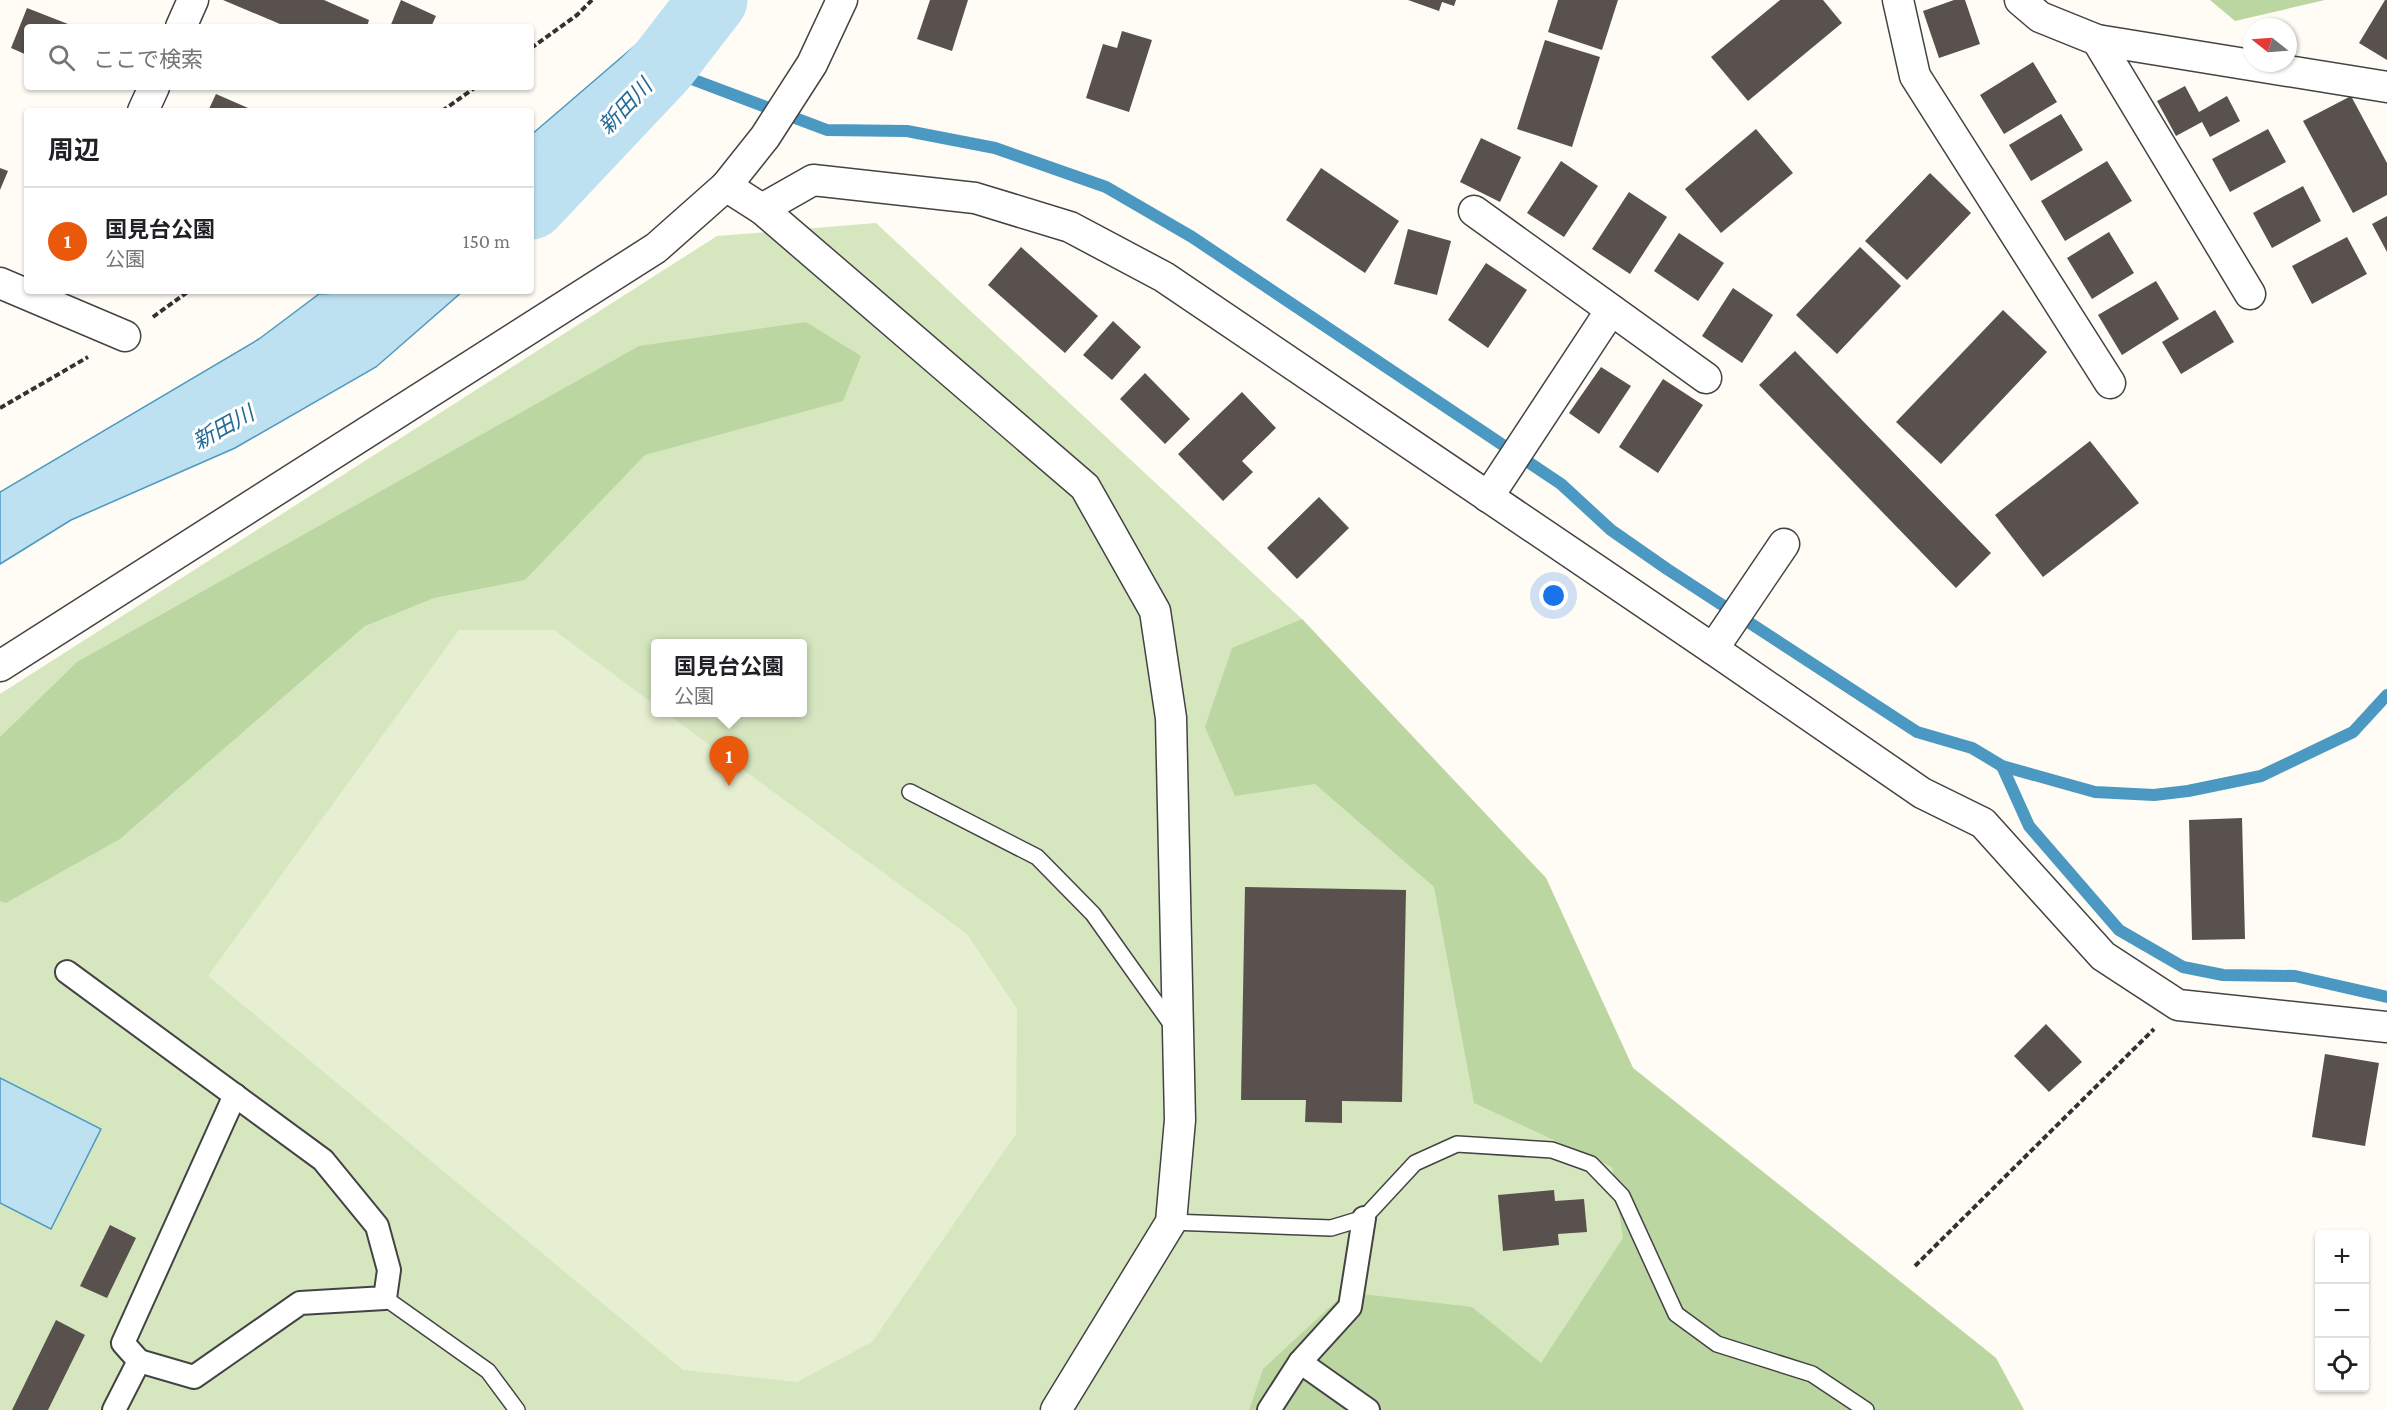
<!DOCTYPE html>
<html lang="ja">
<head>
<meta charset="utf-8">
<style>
  :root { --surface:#fff; --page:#f2f2f2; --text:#202124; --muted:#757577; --line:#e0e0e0; --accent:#ea580c }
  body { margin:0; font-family:"Crimson Pro","Noto Sans JP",serif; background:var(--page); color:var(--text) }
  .controls { position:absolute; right:18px; bottom:18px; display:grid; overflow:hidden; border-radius:6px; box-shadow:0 2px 4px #0004 }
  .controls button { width:54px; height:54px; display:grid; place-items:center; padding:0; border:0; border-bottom:2px solid var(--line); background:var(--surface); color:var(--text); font:30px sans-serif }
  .compass { position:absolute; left:2243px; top:18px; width:54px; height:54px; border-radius:50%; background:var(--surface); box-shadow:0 2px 4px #0004; rotate:287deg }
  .you { position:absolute; left:1554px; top:596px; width:21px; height:21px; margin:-15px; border:4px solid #fff; border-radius:50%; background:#1a73e8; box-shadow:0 0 0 9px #1a73e833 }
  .badge { display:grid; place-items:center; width:39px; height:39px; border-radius:50%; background:var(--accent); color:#fff; font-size:20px; font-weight:700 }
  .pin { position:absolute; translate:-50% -50px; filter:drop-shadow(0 2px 3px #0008) }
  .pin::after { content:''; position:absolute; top:32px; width:21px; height:18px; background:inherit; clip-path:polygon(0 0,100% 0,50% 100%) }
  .popup { position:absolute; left:651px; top:639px; width:156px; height:78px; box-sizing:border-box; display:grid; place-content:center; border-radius:6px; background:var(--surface); filter:drop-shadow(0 2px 4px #0005); font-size:20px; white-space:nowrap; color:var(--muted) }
  .popup b { font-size:22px; color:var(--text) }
  .popup::after { content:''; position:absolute; left:50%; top:100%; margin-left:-12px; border:12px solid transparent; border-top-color:var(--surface) }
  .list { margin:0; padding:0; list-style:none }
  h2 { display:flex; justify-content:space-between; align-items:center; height:78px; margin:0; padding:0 24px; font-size:26px }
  h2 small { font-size:20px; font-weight:400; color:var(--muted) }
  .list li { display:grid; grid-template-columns:39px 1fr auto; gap:18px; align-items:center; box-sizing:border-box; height:108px; padding:0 24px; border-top:2px solid var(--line) }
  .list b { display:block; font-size:22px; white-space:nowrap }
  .list p { margin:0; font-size:20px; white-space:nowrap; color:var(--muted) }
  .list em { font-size:20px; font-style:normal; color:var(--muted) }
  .icon { flex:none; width:33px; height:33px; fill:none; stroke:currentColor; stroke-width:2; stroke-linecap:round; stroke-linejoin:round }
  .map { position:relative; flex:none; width:2387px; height:1410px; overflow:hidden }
  .search { position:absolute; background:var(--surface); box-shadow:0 2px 4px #0004; left:24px; top:24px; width:510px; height:66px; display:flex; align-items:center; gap:15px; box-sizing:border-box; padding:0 21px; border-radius:6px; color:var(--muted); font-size:22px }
  .panel { position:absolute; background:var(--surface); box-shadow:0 2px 4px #0004; left:24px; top:108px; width:510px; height:186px; border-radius:6px }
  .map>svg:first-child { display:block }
</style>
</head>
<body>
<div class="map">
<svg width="2387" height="1410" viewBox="0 0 2387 1410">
  <rect width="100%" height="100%" fill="#fefcf5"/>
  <path fill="#d6e7c0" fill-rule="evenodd" d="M 876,223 L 1302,619 L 1546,878 L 1633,1068 L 1996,1358 L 2024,1410 L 0,1410 L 0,694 L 717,236 ZM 656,644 L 802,644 L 802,712 L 656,712 Z"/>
  <g fill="#bcd6a1">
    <path d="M 2210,0 L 2325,0 L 2235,21 Z"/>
    <path d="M 806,322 L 861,356 L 843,401 L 645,455 L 525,580 L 434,598 L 365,626 L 120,839 L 6,903 L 0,901 L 0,737 L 77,662 L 639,346 Z"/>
    <path d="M 1302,619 L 1546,878 L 1633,1068 L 1996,1358 L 2024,1410 L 1249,1410 L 1263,1369 L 1346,1292 L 1472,1307 L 1541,1363 L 1623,1238 L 1612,1167 L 1474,1103 L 1434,887 L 1315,784 L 1235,796 L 1205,727 L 1232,648 Z"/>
  </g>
  <path fill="#e6efd1" d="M 459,630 L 554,630 L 655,705 L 656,712 L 666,713 L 967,934 L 1017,1009 L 1016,1134 L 872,1342 L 797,1382 L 683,1370 L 208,976 Z"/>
  <g fill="#bde1f1" stroke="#4b99c2" stroke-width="1.5">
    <path d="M 666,19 L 693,21 L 694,47 L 668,80 L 531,227 L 531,135 Z"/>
    <path d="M 377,291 L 463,291 L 376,367 L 235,448 L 71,520 L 0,564 L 0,492 L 259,339 L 319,294 Z"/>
    <path d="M 0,1078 L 101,1129 L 51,1229 L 0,1203 Z"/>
  </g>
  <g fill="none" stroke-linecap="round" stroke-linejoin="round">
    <g stroke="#4b99c2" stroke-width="12">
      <path d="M 663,65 L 689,78 L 827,130 L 907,131 L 995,148 L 1106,187 L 1192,237 L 1561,484 L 1611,530 L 1667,569 L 1917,732 L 1972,748 L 2002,766 L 2095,792 L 2154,795 L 2188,791 L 2261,776 L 2353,732 L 2387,695"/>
      <path d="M 2002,766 L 2029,826 L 2119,930 L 2183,967 L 2223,975 L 2295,976 L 2387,997"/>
    </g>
    <path stroke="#bde1f1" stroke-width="69" d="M 531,205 L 663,65 L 713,0"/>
  </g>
  <g fill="#58514d">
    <path d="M 223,0 L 324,0 L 369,20 L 367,27 L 287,27 Z"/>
    <path d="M 401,0 L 436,16 L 431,27 L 390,27 Z"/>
    <path d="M 930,0 L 968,0 L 952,51 L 917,39 Z"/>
    <path d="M 1408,0 L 1456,0 L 1454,6 L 1442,2 L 1439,11 Z"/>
    <path d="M 1558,0 L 1618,0 L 1602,50 L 1548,32 Z"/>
    <path d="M 1780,0 L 1823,0 L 1842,23 L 1748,101 L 1711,57 Z"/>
    <path d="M 1954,0 L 1965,0 L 1980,44 L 1939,58 L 1923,11 Z"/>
    <path d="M 2385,0 L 2387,0 L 2387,60 L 2359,43 Z"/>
    <path d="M 27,8 L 68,24 L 67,27 L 27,27 L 27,55 L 11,48 Z"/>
    <path d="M 1122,31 L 1152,40 L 1129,112 L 1086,98 L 1103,44 L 1117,48 Z"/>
    <path d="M 1545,40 L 1600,57 L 1572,147 L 1517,129 Z"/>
    <path d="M 2033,62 L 2057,102 L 2004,134 L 1980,95 Z"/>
    <path d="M 2185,86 L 2199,112 L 2227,96 L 2240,121 L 2210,137 L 2202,122 L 2176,136 L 2157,101 Z"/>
    <path d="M 216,94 L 255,111 L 208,111 Z"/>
    <path d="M 2351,96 L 2387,163 L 2387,195 L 2353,213 L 2303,121 Z"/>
    <path d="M 2061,114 L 2083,150 L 2031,181 L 2009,145 Z"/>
    <path d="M 1756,129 L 1793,173 L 1721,233 L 1685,189 Z"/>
    <path d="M 2268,129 L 2286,162 L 2230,192 L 2212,159 Z"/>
    <path d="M 1481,138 L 1521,157 L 1500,202 L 1460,182 Z"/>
    <path d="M 1561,161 L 1598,186 L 1564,237 L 1527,213 Z"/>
    <path d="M 2107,161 L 2132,201 L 2065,241 L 2041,201 Z"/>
    <path d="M 0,168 L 8,171 L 0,190 Z"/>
    <path d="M 1321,168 L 1399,221 L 1365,273 L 1286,220 Z"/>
    <path d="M 1930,173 L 1971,213 L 1907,280 L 1865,241 Z"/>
    <path d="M 2303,186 L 2321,221 L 2272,248 L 2253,213 Z"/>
    <path d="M 1629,192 L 1667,217 L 1630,274 L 1592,249 Z"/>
    <path d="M 2387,216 L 2387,252 L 2372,224 Z"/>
    <path d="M 1408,229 L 1451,241 L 1437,295 L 1394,284 Z"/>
    <path d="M 2109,232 L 2134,273 L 2092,299 L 2067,258 Z"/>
    <path d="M 1679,233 L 1724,263 L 1698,301 L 1654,271 Z"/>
    <path d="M 2347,237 L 2367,274 L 2312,304 L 2292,266 Z"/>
    <path d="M 1021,247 L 1098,316 L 1065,353 L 988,285 Z"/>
    <path d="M 1860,247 L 1901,286 L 1837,354 L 1796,315 Z"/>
    <path d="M 1486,263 L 1527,290 L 1488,348 L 1448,320 Z"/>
    <path d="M 2156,281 L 2179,319 L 2122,355 L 2098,315 Z"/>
    <path d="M 1733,288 L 1773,315 L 1742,363 L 1702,336 Z"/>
    <path d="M 2003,310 L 2047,352 L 1941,464 L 1896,422 Z"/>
    <path d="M 2215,310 L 2234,342 L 2181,374 L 2162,342 Z"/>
    <path d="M 1113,321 L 1141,347 L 1112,380 L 1083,355 Z"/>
    <path d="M 1795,351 L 1991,553 L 1956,588 L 1759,385 Z"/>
    <path d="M 1601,367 L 1631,386 L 1599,434 L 1569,413 Z"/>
    <path d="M 1145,373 L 1190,419 L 1165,444 L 1120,399 Z"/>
    <path d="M 1663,379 L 1703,405 L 1658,473 L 1619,447 Z"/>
    <path d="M 1242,392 L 1276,428 L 1242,461 L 1253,472 L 1223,501 L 1178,454 Z"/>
    <path d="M 2090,441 L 2139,503 L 2043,577 L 1995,515 Z"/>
    <path d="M 1319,497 L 1349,528 L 1297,579 L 1267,548 Z"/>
    <path d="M 2242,818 L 2245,939 L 2192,940 L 2189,820 Z"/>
    <path d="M 1245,887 L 1406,890 L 1402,1102 L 1342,1101 L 1342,1123 L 1305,1122 L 1306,1100 L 1241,1100 Z"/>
    <path d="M 2046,1024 L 2082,1062 L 2049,1092 L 2014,1056 Z"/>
    <path d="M 2325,1054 L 2379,1063 L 2365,1146 L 2312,1137 Z"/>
    <path d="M 1554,1190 L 1555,1201 L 1584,1199 L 1587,1232 L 1558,1234 L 1559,1245 L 1503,1251 L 1498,1195 Z"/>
    <path d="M 110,1225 L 136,1238 L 107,1298 L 80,1286 Z"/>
    <path d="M 56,1320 L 85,1335 L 48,1410 L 12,1410 Z"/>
  </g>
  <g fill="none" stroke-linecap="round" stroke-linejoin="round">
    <defs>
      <g id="service">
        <path d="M 910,792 L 1037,857 L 1093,914 L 1174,1028"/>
        <path d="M 1171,1222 L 1331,1228 L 1364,1218 L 1415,1163 L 1457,1144 L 1552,1150 L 1591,1164 L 1622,1196 L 1676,1314 L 1717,1344 L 1812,1374 L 1866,1410"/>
        <path d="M 385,1298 L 488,1371 L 517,1410"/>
      </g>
      <g id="pedestrian">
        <path d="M 67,972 L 323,1160 L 377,1226 L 389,1270 L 385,1298 L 300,1303 L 194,1377 L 139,1361"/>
        <path d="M 1300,1362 L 1368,1410"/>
        <path d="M 114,1410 L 139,1361 L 123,1343 L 235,1095"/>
        <path d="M 1269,1410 L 1300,1362 L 1350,1307 L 1364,1218"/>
      </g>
      <g id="minor">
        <path d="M 1898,0 L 1915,76 L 2110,383"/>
        <path d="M 2020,0 L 2040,17 L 2097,40 L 2387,87"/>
        <path d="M 181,27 L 193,0"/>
        <path d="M 2097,40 L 2250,294"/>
        <path d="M 143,111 L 154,87"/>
        <path d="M 726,186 L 762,209 L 1085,487 L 1155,611 L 1171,718 L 1180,1120 L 1171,1222 L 1056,1410"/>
        <path d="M 762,209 L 813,180 L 975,198 L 1070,227 L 1164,277 L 1713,649 L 1922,793 L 1983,823 L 2103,956 L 2178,1005 L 2387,1027"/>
        <path d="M 1474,211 L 1706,378"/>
        <path d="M 0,283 L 125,336"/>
        <path d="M 1488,497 L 1611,310"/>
        <path d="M 1713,649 L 1784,544"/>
        <path d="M 0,666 L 656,248 L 726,186 L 765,137 L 812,64 L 842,0"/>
      </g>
    </defs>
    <use href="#service" stroke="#434343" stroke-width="18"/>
    <use href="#pedestrian" stroke="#434343" stroke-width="26"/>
    <use href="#minor" stroke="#434343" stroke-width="33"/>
    <g stroke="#323232" stroke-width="4" stroke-dasharray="6 3" stroke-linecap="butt">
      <path d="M 531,48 L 577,15 L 592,0"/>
      <path d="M 442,111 L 476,87"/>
      <path d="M 153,317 L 189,291"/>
      <path d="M 0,408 L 88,357"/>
      <path d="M 1915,1266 L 2154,1029"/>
    </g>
    <use href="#service" stroke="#fff" stroke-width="15"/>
    <use href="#pedestrian" stroke="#fff" stroke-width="22"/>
    <use href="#minor" stroke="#fff" stroke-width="30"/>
  </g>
  <g text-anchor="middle" stroke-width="6" stroke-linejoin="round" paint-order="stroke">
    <g font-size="22" font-style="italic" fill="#236c98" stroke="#fff">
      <text transform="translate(625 106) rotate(-47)" y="8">新田川</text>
      <text transform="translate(223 427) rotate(-29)" y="8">新田川</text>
    </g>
  </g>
</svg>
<div class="controls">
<button>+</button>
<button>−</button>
<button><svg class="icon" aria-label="locate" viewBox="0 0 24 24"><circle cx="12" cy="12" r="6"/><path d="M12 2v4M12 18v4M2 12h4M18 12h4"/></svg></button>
</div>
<svg class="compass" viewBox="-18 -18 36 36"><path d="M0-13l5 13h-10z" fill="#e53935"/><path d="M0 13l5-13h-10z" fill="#757577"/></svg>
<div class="you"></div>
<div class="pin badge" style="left:729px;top:786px">1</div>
<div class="popup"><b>国見台公園</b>公園</div>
<div class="search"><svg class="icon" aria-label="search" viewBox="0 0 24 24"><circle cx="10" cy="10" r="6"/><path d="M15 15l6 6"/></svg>ここで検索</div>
<section class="panel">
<h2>周辺<small></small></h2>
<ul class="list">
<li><span class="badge">1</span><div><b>国見台公園</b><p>公園</p></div><em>150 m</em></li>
</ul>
</section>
</div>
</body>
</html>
